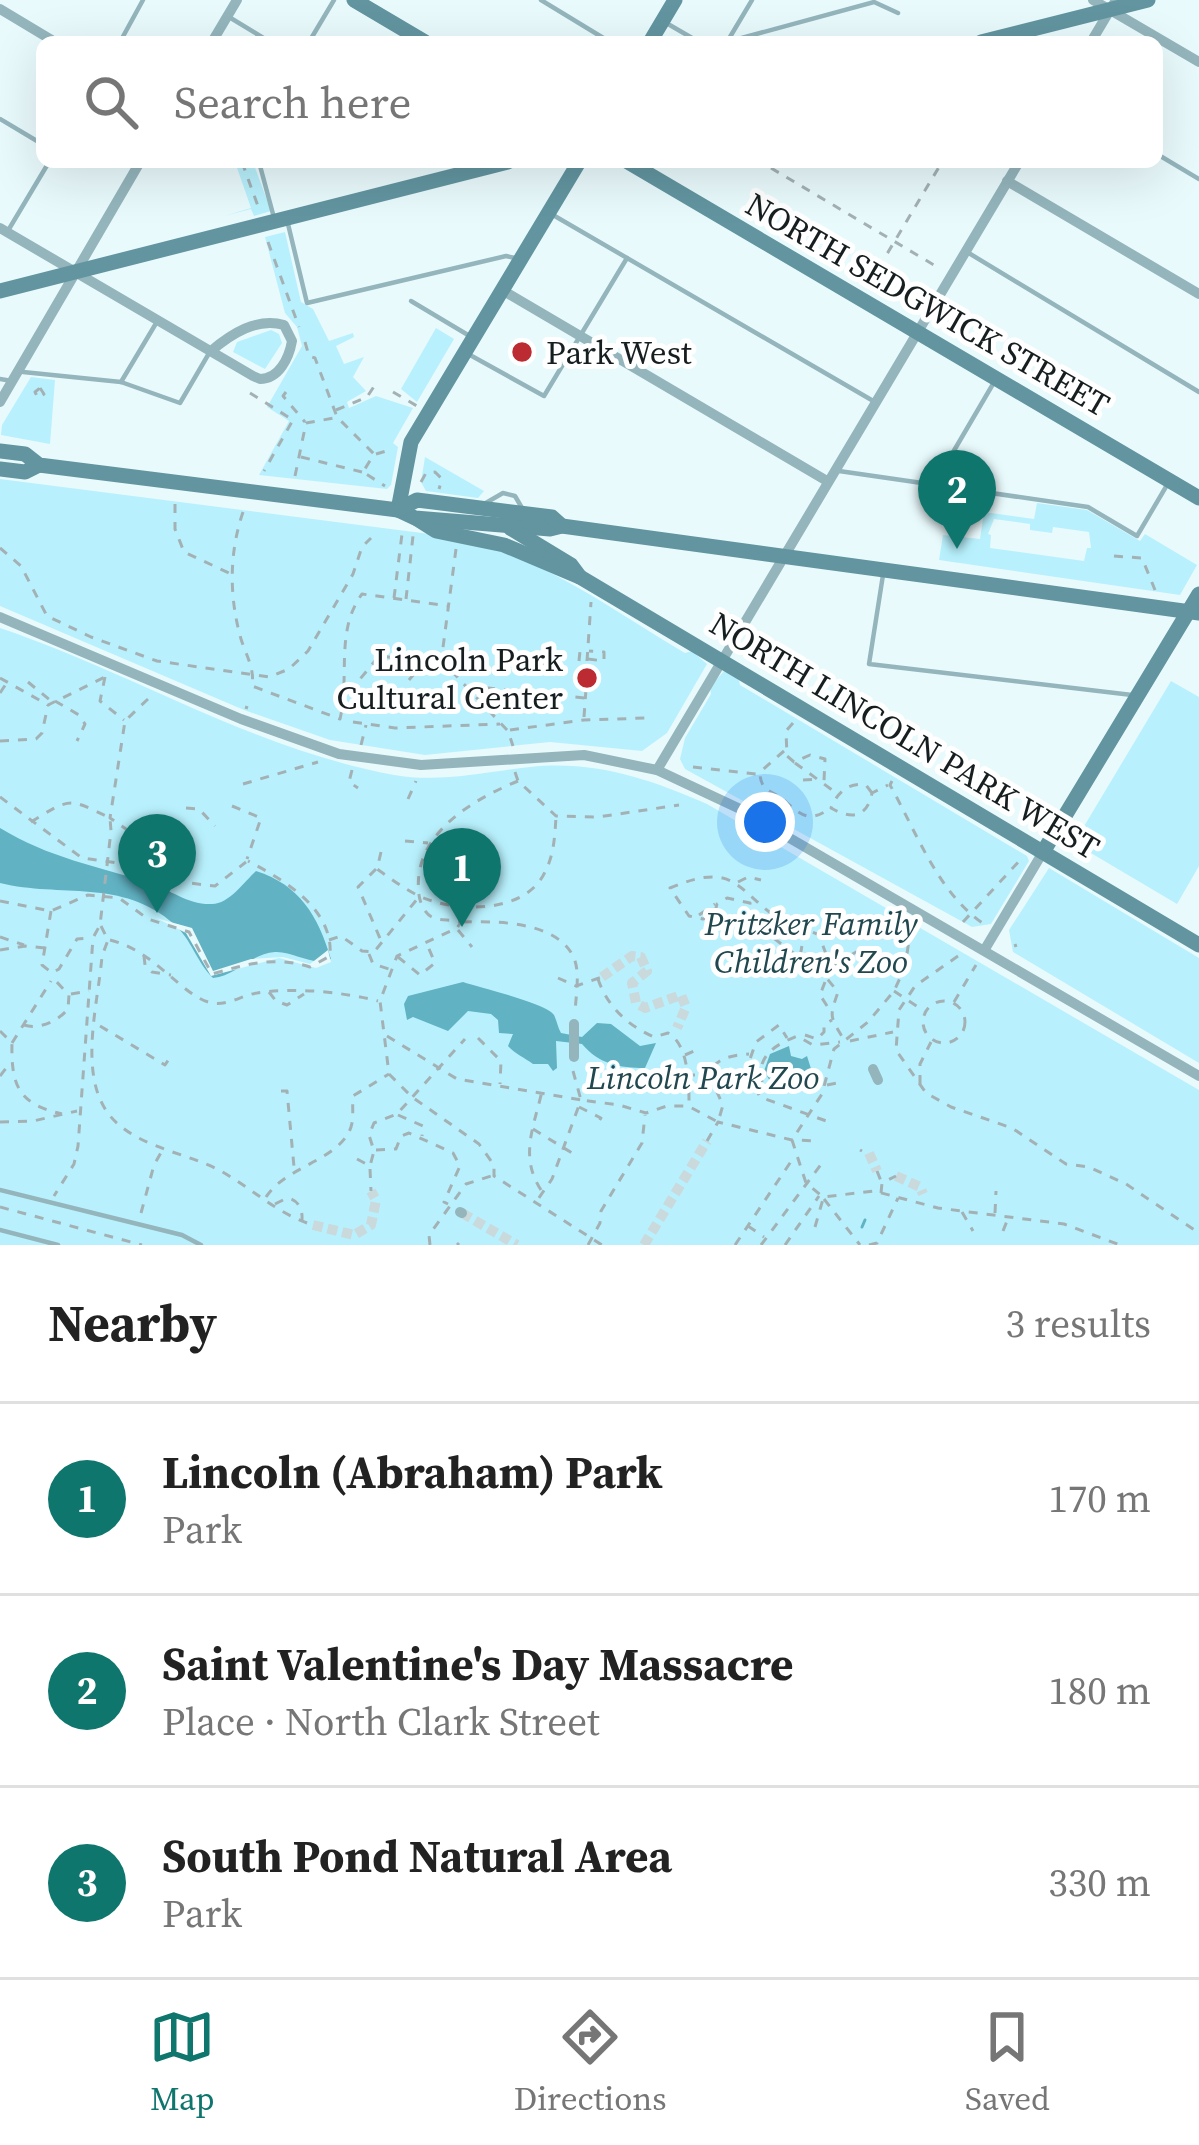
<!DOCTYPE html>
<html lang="en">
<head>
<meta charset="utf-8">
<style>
  :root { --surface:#fff; --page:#f2f2f2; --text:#222; --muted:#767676; --line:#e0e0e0; --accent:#0f766e }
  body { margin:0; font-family:"Source Serif 4",serif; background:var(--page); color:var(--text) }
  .you { position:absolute; left:765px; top:822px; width:42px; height:42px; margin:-30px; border:9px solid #fff; border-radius:50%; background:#1a73e8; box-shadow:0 0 0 18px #1a73e833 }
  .badge { display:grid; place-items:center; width:78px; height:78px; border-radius:50%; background:var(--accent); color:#fff; font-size:39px; font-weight:700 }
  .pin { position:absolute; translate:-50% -99px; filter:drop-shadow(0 3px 6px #0008) }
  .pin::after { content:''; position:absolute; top:63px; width:42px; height:36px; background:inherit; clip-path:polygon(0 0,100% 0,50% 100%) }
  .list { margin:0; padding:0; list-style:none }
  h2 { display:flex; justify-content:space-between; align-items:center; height:156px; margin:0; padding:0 48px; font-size:51px }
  h2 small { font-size:39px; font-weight:400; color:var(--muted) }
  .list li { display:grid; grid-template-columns:78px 1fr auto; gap:36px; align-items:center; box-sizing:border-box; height:192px; padding:0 48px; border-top:3px solid var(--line) }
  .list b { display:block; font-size:45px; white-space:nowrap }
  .list p { margin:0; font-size:39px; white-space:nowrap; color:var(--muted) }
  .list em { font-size:39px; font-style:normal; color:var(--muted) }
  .icon { flex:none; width:66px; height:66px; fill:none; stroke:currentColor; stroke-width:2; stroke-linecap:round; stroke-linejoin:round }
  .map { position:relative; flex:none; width:1199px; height:1245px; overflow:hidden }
  .search { position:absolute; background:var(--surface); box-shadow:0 12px 48px #0002; left:36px; right:36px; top:36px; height:132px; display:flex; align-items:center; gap:30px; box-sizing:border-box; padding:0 42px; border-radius:18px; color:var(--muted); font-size:45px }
  .sheet { height:732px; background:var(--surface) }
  nav { display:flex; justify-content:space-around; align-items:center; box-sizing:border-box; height:168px; border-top:3px solid var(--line); background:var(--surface); font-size:33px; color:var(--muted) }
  nav a { display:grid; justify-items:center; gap:6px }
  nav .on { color:var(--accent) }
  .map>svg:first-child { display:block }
</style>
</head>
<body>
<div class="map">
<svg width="1199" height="1245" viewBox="0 0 1199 1245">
  <rect width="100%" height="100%" fill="#e9fafd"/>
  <g fill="#b8f1fd" fill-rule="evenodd">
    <path d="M 235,162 L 253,162 L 271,211 L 254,216 L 251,209 L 224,216 L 251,208 Z"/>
    <path d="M 285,232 L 301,302 L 313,309 L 329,341 L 353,333 L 354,337 L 336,346 L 344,364 L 364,357 L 353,377 L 366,391 L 347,402 L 349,408 L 376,396 L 413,408 L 393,443 L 398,447 L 391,485 L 387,489 L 259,475 L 289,421 L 267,407 L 302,346 L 297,327 L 285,313 L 265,237 Z"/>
    <path d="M 436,328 L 454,339 L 417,402 L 401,389 Z"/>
    <path d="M 271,330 L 279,334 L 282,343 L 265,369 L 233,352 L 237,342 Z"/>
    <path d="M 31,377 L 55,380 L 50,444 L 1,435 L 2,425 Z"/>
    <path d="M 425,457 L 484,491 L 478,498 L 426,491 L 421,482 Z"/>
    <path d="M 0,479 L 461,538 C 543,558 613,610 685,653 L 692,651 L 707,664 L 667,733 L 642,751 L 550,742 L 425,755 L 330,740 L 244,710 L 0,606 Z"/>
    <path d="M 1037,503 L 1087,510 L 1140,541 L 1145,534 L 1197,565 L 1180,595 L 939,560 L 943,535 L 980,539 L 984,512 L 1034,519 ZM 994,519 L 1030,524 L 1030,530 L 1052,533 L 1053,527 L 1089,532 L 1091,548 L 1087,548 L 1084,561 L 990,548 L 991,535 L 988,534 Z"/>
    <path d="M 0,628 C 136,674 250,748 394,775 C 440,783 485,772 530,767 C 594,760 650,779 707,804 L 1199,1090 L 1199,1245 L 0,1245 Z"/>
    <path d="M 724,671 L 738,677 L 740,685 L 1027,856 L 1029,861 L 991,924 L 972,927 L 685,769 L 680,759 L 685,738 L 711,694 L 710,687 Z"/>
    <path d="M 1171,681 L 1199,697 L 1199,866 L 1177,904 L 1074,843 Z"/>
    <path d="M 1049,868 L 1199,958 L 1199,1063 L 1013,952 L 1009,930 Z"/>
  </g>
  <g fill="#61b2c3">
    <path d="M 0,828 C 49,858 97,866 150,883 C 171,890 188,905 212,904 C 229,904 244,882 256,871 C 300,885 318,916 331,959 C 312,967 294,951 275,952 C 250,954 236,976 213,978 C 197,963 192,940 174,924 C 122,878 61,898 0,883 Z"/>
    <path d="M 463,982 C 481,988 546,1003 554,1015 C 557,1021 558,1028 561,1033 L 582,1037 L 597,1023 L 611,1024 L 640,1046 L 656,1043 L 645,1068 C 619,1068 599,1064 582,1044 L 556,1041 L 557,1068 L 553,1071 L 548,1064 L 533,1064 C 525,1058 514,1053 508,1046 L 513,1034 L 499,1033 L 498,1020 L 491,1014 L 468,1011 L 448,1031 L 413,1017 L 407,1020 L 404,1004 L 408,996 Z"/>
    <path d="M 789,1046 L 791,1056 L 802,1059 L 807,1056 L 812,1072 L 808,1084 L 794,1093 L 786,1093 L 794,1077 L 786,1067 L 778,1069 L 770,1081 L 764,1071 L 770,1054 Z"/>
  </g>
  <path fill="#e9fafd" d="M 156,918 L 192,928 L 213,971 L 251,959 L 283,957 L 310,964 L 328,950 L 331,962 L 316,968 L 279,958 L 211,976 L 186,933 Z"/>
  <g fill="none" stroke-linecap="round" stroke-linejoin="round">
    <path stroke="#61b2c3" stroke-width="3" d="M 862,1227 L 865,1220"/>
    <g stroke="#cad9dc" stroke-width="10" stroke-dasharray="10 5" stroke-linecap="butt">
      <path d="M 602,977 L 632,956 L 641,957 L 647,971 L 632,983 L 636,1003 L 645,1008 L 681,995 L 686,1007 L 677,1028"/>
      <path d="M 869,1153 L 877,1171"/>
      <path d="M 896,1176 L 920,1187 L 923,1194"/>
      <path d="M 462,1213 L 517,1245"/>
      <path d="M 313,1225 L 354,1235 L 371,1225 L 376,1200 L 371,1191"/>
      <path d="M 644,1245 L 707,1141"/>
    </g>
    <g stroke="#a4b1b4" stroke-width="3" stroke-dasharray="9 9" stroke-linecap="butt">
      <path d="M 242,162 L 259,209"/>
      <path d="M 670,165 L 671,162"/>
      <path d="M 771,168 L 939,268"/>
      <path d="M 268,242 L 299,327"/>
      <path d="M 869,284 L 942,162"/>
      <path d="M 305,342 L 309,356 L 315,358 L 337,417 L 374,454 L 363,472 L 385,486"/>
      <path d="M 40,388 L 44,394 L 38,398 L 35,392 Z"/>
      <path d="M 286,392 L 283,396 L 305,422"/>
      <path d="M 393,392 L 417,406"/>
      <path d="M 250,393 L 293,420 L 264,471"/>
      <path d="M 336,410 L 367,397 L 375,385"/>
      <path d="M 376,454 L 393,449"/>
      <path d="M 301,457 L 362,472"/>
      <path d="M 295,476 L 306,423 L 334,418"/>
      <path d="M 421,482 L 426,473 L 435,472 L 442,479 L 439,489"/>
      <path d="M 175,504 L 175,529 L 184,552 L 229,573"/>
      <path d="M 243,512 C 229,553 229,597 241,639 C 246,655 255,669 252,686 L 340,719 C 350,676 335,631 362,594 L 449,606"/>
      <path d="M 0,548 L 21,566 L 47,616 L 91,637 L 157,661 L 269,677 L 289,669 L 308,651 L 353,574 L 362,547 L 371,538"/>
      <path d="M 456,549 L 442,655 L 445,664 L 508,731 L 513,746"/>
      <path d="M 1114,556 L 1142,558 L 1155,590"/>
      <path d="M 394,598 L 402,534"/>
      <path d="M 406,599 L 413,536"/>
      <path d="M 588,659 L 604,661 L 604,652 L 589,651"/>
      <path d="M 579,661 L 580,651 L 586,652"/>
      <path d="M 587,661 L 591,602"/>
      <path d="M 538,663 L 546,664"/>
      <path d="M 105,677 L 100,701 L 124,720"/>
      <path d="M 0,678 L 48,705 L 105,677"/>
      <path d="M 409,680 L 419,668 L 444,665"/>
      <path d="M 28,682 L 51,701"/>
      <path d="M 468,686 L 585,698"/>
      <path d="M 346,688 L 356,684 L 379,656 L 397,658"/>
      <path d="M 0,693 L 6,684"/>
      <path d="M 55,701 L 79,715 L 85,724 L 77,741"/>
      <path d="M 245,707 L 248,708"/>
      <path d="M 584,717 L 586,689"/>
      <path d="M 353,722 L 395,728 L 500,724"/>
      <path d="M 793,723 L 786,731 L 787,756 L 794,762 L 810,755 L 825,759 L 824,781"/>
      <path d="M 510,730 L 584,720 L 647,718"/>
      <path d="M 0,741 L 36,739 L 42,733 L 48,705"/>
      <path d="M 361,745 L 366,725"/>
      <path d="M 784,751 L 760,772 C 760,792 772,790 785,801 C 801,815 809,823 829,809"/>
      <path d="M 795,763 L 835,792"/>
      <path d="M 693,767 L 756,774"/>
      <path d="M 352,770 L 349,782 L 358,788"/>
      <path d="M 515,772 L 518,781 L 556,816 L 598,817 L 679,805"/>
      <path d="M 803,780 L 819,779"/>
      <path d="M 518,781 C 472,800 411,835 419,895 C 420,903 425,915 434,918 C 441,921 452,919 461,922 L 457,928 L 397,956 L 380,1001 L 389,1074 L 412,1097 L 479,1144 L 494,1165 L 494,1176 L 602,1245"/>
      <path d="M 892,781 L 890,785 C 917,833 939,896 987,926"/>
      <path d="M 243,784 L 318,762"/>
      <path d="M 872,793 L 866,785 C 848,782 837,793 831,808 C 850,819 867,819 872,793 L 888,785"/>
      <path d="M 0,797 L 82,858 L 153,868 L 189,883 L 215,886 L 246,862"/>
      <path d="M 408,799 L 416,781"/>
      <path d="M 232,806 L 261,818 L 247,859"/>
      <path d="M 186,808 L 199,809 L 215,826"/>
      <path d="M 31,822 C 71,797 69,798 110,818 L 111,831 L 100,925 L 93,938 L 78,1146 L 74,1164 L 54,1196"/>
      <path d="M 129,831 L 110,818 L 125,721 L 149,698"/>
      <path d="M 405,841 L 428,843"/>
      <path d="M 381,852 L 377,869 C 390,878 403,888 417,895 C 453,913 525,915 545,872 C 554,855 555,835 556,816"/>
      <path d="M 376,869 L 358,887 L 382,943"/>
      <path d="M 738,882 L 748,877 L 761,880"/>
      <path d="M 0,901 L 51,911 L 88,895 L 119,898 L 148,919 L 189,932 L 212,974 C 247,964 275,956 310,967 L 330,956 C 334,909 284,880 248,861"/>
      <path d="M 51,911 L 42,965 L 52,973 L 59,969 L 77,939 L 92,938"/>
      <path d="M 699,915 L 715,904"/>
      <path d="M 463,922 C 495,921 553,921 572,954 C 581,969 576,994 575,1012"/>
      <path d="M 963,922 L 1022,858"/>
      <path d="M 101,926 L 108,940 L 102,956 C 98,1007 74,1086 118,1124 C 145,1148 188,1154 219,1170 C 252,1188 277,1214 313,1225"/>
      <path d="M 911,927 L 905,967 L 894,991 L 868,1022 L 834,1049 L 822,1094 L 792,1140 L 806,1183 L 823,1197 L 874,1191 L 938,1208 L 1064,1224 L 1120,1245"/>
      <path d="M 796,929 L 802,945 L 800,958 L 751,921 L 750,903 L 727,898 L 717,904 L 714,916 L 703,919 L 689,916 L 670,888 C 743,857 736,898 792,926 C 800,930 810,930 819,935 L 826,954 L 824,975 L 838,992 C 829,1018 830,1016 844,1040"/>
      <path d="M 458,930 L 472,947"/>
      <path d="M 0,937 L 24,945"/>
      <path d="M 110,940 C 156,951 182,997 212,1003 C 228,1006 242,995 257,993 C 293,987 343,992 378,1001"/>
      <path d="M 329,940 L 341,936 L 362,951 L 374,952 L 418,898"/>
      <path d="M 1015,944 L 1016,947"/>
      <path d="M 0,950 L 25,946 L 45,948"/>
      <path d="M 369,954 L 373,964 L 392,970"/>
      <path d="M 144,956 L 145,965 L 152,972 L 171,975"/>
      <path d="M 958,956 L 915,986 L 899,1010 L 896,1050 L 926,1093 L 951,1107 L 1012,1128 L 1066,1164 L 1089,1167 L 1126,1184 L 1199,1233"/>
      <path d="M 398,957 L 420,975 L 435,963 L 426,942"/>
      <path d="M 828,965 L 846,963 L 850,956"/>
      <path d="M 823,975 L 816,970 L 824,951 L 851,955 L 863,948"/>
      <path d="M 558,978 L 576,986 L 602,977"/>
      <path d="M 598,979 C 607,1006 628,1026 654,1037 L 668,1033 C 688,1044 689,1081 689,1103"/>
      <path d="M 825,982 L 820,995 L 829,1009"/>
      <path d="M 894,991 L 924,1011"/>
      <path d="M 269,992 L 276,1001 L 287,1005 L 304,994"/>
      <path d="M 71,994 L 89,991"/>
      <circle cx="944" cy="1022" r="21"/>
      <path d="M 954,1002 L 976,965"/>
      <path d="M 24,1025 C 39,1030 58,1021 68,1009 L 69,995 L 53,978"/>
      <path d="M 100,1026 L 165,1065 L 169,1059 L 174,1062"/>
      <path d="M 0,1031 L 12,1043 C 11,1085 18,1104 62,1114"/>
      <path d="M 805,1035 L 817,1039 L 824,1032 L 824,1025 L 832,1020"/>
      <path d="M 387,1036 L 457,1079 L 581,1100 L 552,1179 L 536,1202"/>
      <path d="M 478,1038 L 501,1061 L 500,1084"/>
      <path d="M 850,1041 L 893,1032"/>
      <path d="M 12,1043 L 51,981"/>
      <path d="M 685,1055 L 699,1049"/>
      <path d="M 573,1071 L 581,1100 L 619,1105 L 646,1113 L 667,1106 L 688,1106 L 718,1122 L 723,1105 L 709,1075 C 714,1058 733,1055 749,1054"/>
      <path d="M 686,1075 L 707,1075"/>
      <path d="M 0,1076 L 10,1063"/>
      <path d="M 759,1079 L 751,1081 L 744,1076 L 756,1042 L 779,1025 L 787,1038"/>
      <path d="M 762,1082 C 756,1056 775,1045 797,1036 L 813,1045 L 840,1042"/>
      <path d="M 920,1084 L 920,1064 L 931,1042"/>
      <path d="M 827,1085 L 843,1082"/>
      <path d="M 755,1087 L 760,1097 L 829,1122"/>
      <path d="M 281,1091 L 287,1091 L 294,1167"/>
      <path d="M 579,1107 L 601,1118 L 599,1121"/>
      <path d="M 398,1115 L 423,1126 L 422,1136"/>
      <path d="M 0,1122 L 33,1121 L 77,1111"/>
      <path d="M 533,1129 L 572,1153"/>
      <path d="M 707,1141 L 718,1122 L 792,1140 L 819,1141"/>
      <path d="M 376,1150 L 396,1149 L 401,1136 L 409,1133 L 453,1153 L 460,1166 L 444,1202 L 448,1204"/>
      <path d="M 860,1150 L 862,1151"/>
      <path d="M 357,1159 L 370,1166 L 374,1151 L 369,1135 L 374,1123 L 397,1114 L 465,1039"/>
      <path d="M 370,1169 L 371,1191"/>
      <path d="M 877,1171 L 881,1181"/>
      <path d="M 541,1190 C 519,1156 534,1127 542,1091"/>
      <path d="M 881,1193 L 882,1183 L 896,1176"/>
      <path d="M 266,1197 C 286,1166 340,1160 351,1127 C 354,1118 352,1105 353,1096 L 389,1074"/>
      <path d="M 824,1199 L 860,1245"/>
      <path d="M 275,1204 L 287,1198 C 298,1199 303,1210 302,1220"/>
      <path d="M 0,1207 L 142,1245"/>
      <path d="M 962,1212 L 973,1231"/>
      <path d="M 141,1213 L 154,1165 L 163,1149"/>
      <path d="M 995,1213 L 996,1191"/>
      <path d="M 748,1226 L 764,1237"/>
      <path d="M 815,1227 L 823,1199"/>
      <path d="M 1003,1231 L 1009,1216"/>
      <path d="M 430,1245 L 429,1235 L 466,1184 L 491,1176"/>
      <path d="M 457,1245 L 459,1243"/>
      <path d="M 588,1245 L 600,1223 L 601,1211 L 642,1143 L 645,1115"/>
      <path d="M 735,1245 L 794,1157"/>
      <path d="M 761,1245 L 822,1163"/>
      <path d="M 785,1245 L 819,1196"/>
      <path d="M 869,1245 L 877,1243 L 898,1198"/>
    </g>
    <g stroke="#94b5bc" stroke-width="4.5">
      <path d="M 541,0 L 610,42"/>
      <path d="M 229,17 L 270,42"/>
      <path d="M 668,24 L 699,42"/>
      <path d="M 120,42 L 143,0"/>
      <path d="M 309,42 L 334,0"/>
      <path d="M 727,42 L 874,2 L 898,13"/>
      <path d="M 727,42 L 752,0"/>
      <path d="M 0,119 L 42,144"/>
      <path d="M 1157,154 L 1199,179"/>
      <path d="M 259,162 L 273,214"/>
      <path d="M 553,215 L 875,402"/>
      <path d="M 288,224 L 307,303 L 506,256 L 515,258"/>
      <path d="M 9,229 L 49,162"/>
      <path d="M 967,252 L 1199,392"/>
      <path d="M 411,301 L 468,335"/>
      <path d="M 470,355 L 544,396 L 627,258"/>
      <path d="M 23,372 L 121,382 L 180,403 L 208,355"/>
      <path d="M 0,379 L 12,381"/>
      <path d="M 121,382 L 158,320"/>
      <path d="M 839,471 L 1088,507 L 1137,536 L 1167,485"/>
      <path d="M 935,483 L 993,384"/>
      <path d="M 484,504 L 503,493 L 515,496 L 522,508"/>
      <path d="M 883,575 L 869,664 L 1132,695"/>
      <path d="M 0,1190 L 182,1235 L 201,1245"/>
      <path d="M 0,1230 L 58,1245"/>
    </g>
    <g stroke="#94b5bc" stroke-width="10">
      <path d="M 1093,0 L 1199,62"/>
      <path d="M 0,9 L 55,42"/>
      <path d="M 212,42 L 237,0"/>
      <path d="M 1091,42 L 1116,0"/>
      <path d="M 1007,181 L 1199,294"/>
      <path d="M 0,228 L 253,376 L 260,379 C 279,379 289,358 292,341 L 284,325 C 257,317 231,334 211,351"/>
      <path d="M 502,290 L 827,481"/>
      <path d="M 0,402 L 140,162"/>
      <path d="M 0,617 L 241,719 L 339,754 L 421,765 L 584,755 L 657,770 L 738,808 L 1199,1076"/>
      <path d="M 657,770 L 1019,162"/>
      <path d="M 985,949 L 1043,852"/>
      <path d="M 574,1057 L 574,1024"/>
      <path d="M 873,1069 L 878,1080"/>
      <path d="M 460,1212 L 462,1213"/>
    </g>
    <g stroke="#6295a0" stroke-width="15">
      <path d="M 354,0 L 425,42"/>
      <path d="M 650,42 L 675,0"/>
      <path d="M 981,42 L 1148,0"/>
      <path d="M 628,162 L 1199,498"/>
      <path d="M 0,291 L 508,162"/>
      <path d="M 0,451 L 25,454 L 39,465 L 398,510 L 415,518 L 550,529 L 562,526 L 1199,613"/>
      <path d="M 0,469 L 25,472 L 39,465"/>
      <path d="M 398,510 L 411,442 L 579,162"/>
      <path d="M 398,510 L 417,500 L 552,517 L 562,526"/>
      <path d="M 417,519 L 436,531 L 504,545 L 580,577 L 1199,945"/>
      <path d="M 510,528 L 571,565 L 580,577"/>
      <path d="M 1043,852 L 1199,594"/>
    </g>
  </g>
  <g fill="#bb2b31" stroke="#fff" stroke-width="4.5">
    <circle cx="522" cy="352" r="12"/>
    <circle cx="587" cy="678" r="12"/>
  </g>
  <g text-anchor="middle" stroke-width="10" stroke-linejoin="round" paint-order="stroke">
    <g font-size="33" fill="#171e20" stroke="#fff">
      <text transform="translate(928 304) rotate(30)" y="12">NORTH SEDGWICK STREET</text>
      <text transform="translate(905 735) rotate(31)" y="12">NORTH LINCOLN PARK WEST</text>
    </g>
    <g font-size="33" fill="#171e20" stroke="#fff" text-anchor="start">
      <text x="546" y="364">Park West</text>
      <text x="563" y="671" text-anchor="end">Lincoln Park<tspan x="563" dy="38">Cultural Center</tspan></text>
    </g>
    <g font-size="33" font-style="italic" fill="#21474f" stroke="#fff">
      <text x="811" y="935">Pritzker Family<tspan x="811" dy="38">Children's Zoo</tspan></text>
      <text x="703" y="1089">Lincoln Park Zoo</text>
    </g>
  </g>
</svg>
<div class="you"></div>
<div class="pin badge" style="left:462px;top:927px">1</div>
<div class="pin badge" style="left:957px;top:549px">2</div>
<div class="pin badge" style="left:157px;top:913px">3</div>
<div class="search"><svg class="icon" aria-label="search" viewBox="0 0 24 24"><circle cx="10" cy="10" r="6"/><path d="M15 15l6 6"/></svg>Search here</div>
</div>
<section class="sheet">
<h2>Nearby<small>3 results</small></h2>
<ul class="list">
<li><span class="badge">1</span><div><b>Lincoln (Abraham) Park</b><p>Park</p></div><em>170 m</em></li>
<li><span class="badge">2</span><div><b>Saint Valentine's Day Massacre</b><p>Place · North Clark Street</p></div><em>180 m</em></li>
<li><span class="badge">3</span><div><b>South Pond Natural Area</b><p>Park</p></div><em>330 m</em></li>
</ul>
</section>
<nav>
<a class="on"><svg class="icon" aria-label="map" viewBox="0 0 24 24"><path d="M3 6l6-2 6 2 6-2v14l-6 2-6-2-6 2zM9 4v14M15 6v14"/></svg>Map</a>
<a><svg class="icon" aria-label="directions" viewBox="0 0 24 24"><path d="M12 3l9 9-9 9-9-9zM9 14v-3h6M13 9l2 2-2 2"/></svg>Directions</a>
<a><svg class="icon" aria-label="saved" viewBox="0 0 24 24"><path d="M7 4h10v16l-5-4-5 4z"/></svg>Saved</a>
</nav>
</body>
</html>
